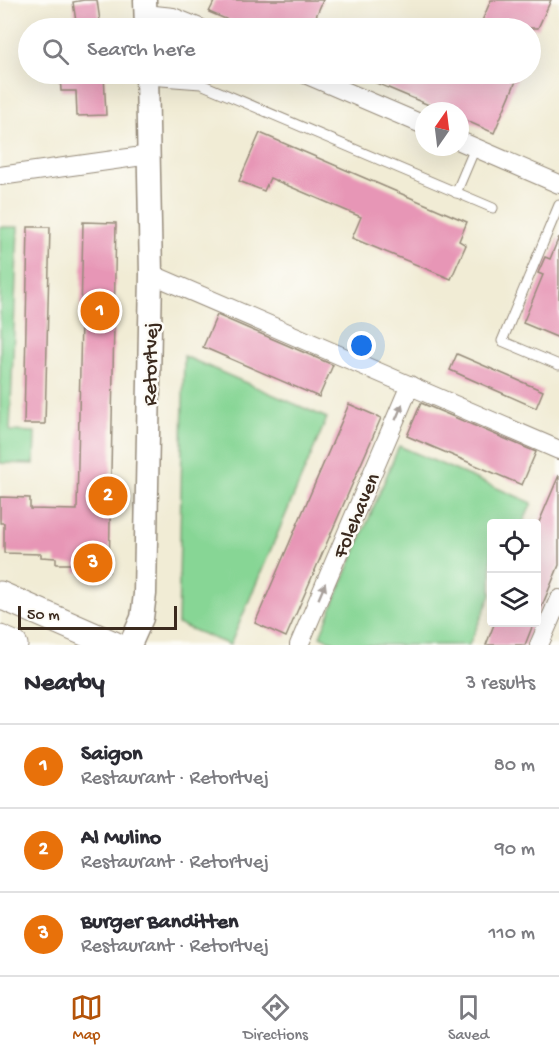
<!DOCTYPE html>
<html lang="en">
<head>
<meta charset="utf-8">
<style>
  :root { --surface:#fff; --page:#f2f2f3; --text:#2b2b33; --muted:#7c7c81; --line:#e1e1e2; --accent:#b45309 }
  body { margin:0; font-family:"Gochi Hand",sans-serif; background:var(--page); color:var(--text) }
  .controls { position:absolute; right:18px; bottom:18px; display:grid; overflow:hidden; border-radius:6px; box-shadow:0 6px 24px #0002 }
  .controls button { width:54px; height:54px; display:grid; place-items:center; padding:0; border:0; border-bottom:2px solid var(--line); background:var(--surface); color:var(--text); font:30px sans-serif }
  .compass { position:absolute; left:415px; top:102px; width:54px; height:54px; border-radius:50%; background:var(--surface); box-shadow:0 6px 24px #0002; rotate:14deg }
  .scale { position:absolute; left:18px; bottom:15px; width:159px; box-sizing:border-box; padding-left:6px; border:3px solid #3b2a1e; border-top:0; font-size:16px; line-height:21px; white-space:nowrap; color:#3b2a1e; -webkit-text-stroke:4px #fdfcf7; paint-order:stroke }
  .you { position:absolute; left:362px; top:346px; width:21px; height:21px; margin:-15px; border:4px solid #fff; border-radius:50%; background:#1a73e8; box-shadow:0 0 0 9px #1a73e833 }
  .badge { display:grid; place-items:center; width:39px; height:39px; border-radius:50%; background:var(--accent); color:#fff; font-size:20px; font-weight:700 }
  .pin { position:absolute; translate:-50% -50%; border:3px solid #fff; box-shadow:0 2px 6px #0006 }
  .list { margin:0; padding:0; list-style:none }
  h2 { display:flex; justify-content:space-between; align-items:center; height:78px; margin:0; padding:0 24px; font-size:26px }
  h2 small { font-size:20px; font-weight:400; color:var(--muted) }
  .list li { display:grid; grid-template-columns:39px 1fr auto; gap:18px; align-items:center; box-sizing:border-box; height:84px; padding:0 24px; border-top:2px solid var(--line) }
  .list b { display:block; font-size:22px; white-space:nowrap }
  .list p { margin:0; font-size:20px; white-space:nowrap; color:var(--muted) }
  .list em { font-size:20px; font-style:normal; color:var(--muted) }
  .icon { flex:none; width:33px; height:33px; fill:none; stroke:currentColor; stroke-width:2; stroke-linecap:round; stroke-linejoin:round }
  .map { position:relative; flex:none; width:559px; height:645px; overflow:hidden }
  .search { position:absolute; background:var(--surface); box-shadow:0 6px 24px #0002; left:18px; right:18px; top:18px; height:66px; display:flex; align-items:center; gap:15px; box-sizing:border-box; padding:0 21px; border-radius:33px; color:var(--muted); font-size:22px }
  .sheet { height:330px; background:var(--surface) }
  nav { display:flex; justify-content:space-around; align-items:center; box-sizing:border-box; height:84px; border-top:2px solid var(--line); background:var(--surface); font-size:16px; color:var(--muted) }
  nav a { display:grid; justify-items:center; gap:3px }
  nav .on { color:var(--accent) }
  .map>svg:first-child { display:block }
</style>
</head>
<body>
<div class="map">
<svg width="559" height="645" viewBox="0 0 559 645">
  <rect width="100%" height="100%" fill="#fdfcf7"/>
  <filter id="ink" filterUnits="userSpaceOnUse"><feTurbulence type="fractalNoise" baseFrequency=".0167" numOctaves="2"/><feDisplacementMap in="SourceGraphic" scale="12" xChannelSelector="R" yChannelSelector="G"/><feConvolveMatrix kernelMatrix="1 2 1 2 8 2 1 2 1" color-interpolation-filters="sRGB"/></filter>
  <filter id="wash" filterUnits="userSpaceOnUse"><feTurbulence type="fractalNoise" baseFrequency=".008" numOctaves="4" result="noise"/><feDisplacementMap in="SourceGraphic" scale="24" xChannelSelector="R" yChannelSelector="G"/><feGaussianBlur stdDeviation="1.35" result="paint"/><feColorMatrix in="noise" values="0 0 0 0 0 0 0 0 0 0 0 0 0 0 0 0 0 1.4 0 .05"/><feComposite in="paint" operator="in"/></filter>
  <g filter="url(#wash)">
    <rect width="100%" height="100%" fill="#f1ecd5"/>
    <g fill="#87d695" stroke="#61805a" stroke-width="1.5">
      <path d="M 0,227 L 18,227 L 10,431 L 35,432 L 34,464 L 0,463 Z"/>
      <path d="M 184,356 L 327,418 L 230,645 L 178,624 Z"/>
      <path d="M 399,446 L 532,503 L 523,523 L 492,524 L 491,595 L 469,645 L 340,645 L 320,636 Z"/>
    </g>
    <g id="blocks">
      <g fill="#e796b6">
        <path d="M 84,0 L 97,0 L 101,28 L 77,28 L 73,2 Z"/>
        <path d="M 215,0 L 323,0 L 311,28 L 247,28 L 209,12 Z"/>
        <path d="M 491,0 L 551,0 L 538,28 L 479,28 Z"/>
        <path d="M 60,74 L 104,74 L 106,115 L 77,116 L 76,91 L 61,91 Z"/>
        <path d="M 355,74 L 519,74 L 494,133 L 460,118 L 460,111 L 443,111 Z"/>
        <path d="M 260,133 L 467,222 L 459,241 L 466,245 L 451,279 L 352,238 L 361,217 L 270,178 L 264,191 L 239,181 Z"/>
        <path d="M 83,222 L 116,223 L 109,572 L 75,572 L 75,564 L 56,564 L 56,558 L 41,557 L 41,554 L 4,553 L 4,523 L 0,523 L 0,497 L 30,498 L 30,509 L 77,510 Z"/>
        <path d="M 28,227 L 50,227 L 45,424 L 24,424 Z"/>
        <path d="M 559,237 L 559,338 L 523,323 L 543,275 L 538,273 L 545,257 L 550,259 Z"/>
        <path d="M 217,315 L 333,365 L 319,397 L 203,347 Z"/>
        <path d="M 457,354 L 543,391 L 536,408 L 450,370 Z"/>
        <path d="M 421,403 L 536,452 L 522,485 L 407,436 Z"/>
        <path d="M 349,404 L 381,418 L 286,637 L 255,623 Z"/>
        <path d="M 559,475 L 559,565 L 537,618 L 537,527 Z"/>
        <path d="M 495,622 L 534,622 L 525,645 L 486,645 Z"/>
      </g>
    </g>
  </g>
  <g filter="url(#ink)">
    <use href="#blocks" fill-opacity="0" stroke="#968b7a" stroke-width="1.5"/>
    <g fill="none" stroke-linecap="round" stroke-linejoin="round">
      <defs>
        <g id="service">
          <path d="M 148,80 L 201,84 L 493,208"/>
          <path d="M 456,193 L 475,148"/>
          <path d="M 559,205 L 502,341 L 559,365"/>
        </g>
        <g id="minor">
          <path d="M 145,14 L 173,17 L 200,28"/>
          <path d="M 305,74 L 424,125"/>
          <path d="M 460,141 L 559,184"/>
          <path d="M 0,176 L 150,155"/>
          <path d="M 151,274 L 559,450"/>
          <path d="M 299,645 L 410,385"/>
          <path d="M 539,645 L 559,599"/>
        </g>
        <g id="tertiary">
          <path d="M 145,0 L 146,28"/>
          <path d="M 130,645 L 142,618 L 145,594 L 151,274 L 147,74"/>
        </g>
        <g id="primary">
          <path d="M 0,595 L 114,645"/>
          <path d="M 0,639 L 14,645"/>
        </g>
      </defs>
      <use href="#service" stroke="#968b7a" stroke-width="11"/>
      <use href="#minor" stroke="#968b7a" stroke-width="20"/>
      <use href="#tertiary" stroke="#968b7a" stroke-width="25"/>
      <use href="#primary" stroke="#968b7a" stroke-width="29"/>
      <use href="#service" stroke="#fff" stroke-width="9"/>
      <use href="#minor" stroke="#fff" stroke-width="18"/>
      <use href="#tertiary" stroke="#fff" stroke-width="22"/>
      <use href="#primary" stroke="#fff" stroke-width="27"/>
    </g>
    <defs><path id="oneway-solid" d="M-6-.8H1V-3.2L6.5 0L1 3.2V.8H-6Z" transform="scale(1.5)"/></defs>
    <g fill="#a79f9a">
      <use href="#oneway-solid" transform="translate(399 412) rotate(-67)"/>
      <use href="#oneway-solid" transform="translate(322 591) rotate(-67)"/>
    </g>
  </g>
  <g text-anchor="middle" stroke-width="5" stroke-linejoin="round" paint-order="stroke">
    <g font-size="21" fill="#3b2a1e" stroke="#fdfcf7">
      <text transform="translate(149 364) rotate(-89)" y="7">Retortvej</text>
      <text transform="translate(355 515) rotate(-67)" y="7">Folehaven</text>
    </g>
  </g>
</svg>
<div class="controls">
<button><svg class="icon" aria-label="locate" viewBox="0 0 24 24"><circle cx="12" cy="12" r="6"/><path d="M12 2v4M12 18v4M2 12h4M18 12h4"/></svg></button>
<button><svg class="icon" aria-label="layers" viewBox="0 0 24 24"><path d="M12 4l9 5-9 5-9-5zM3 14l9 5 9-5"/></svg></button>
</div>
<svg class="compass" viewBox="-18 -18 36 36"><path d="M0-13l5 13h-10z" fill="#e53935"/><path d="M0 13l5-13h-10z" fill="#7c7c81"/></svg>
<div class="scale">50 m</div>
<div class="you"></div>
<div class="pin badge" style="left:100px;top:311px;background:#e8710a">1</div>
<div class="pin badge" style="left:108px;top:496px;background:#e8710a">2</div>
<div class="pin badge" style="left:93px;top:563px;background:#e8710a">3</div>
<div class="search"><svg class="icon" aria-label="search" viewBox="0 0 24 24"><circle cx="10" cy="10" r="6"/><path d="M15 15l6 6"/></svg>Search here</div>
</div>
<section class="sheet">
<h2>Nearby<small>3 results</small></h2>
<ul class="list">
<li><span class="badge" style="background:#e8710a">1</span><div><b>Saigon</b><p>Restaurant · Retortvej</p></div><em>80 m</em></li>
<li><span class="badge" style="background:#e8710a">2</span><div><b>Al Mulino</b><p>Restaurant · Retortvej</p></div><em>90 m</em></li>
<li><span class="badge" style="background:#e8710a">3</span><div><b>Burger Banditten</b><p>Restaurant · Retortvej</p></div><em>110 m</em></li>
</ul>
</section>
<nav>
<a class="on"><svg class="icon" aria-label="map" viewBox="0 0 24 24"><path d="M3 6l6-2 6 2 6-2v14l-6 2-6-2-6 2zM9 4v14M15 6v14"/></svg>Map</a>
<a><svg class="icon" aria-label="directions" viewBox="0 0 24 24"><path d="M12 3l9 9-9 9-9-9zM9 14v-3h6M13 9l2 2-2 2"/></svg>Directions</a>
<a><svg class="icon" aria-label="saved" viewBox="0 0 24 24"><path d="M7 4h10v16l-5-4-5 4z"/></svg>Saved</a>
</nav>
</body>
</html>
